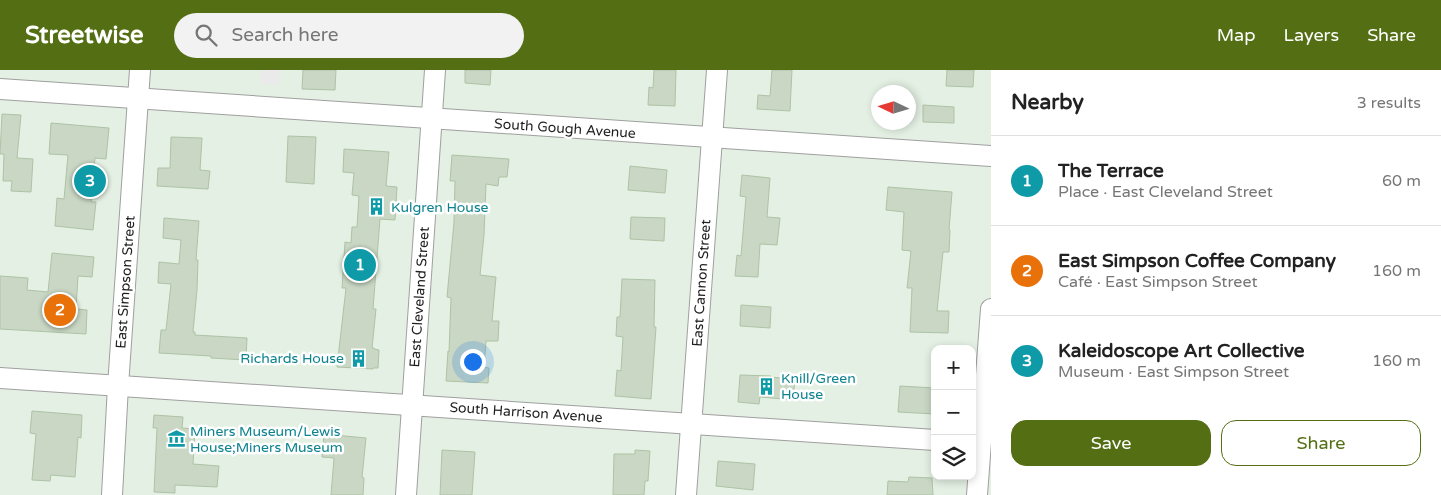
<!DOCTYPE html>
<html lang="en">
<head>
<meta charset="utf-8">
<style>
  :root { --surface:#fff; --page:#f2f2f2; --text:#222; --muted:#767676; --line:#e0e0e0; --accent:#546f13 }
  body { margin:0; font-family:"Varela Round",sans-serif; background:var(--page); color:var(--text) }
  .controls { position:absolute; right:15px; bottom:15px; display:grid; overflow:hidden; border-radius:10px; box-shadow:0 2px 8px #0003 }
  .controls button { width:45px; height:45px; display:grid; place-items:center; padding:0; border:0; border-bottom:1px solid var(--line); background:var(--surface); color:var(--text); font:25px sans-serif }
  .compass { position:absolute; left:871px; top:15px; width:45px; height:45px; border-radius:50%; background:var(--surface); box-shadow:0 2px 8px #0003; rotate:274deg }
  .you { position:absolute; left:472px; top:291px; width:18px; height:18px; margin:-12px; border:4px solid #fff; border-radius:50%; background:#1a73e8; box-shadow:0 0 0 8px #1a73e833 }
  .badge { display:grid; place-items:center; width:32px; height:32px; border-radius:50%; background:var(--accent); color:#fff; font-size:16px; font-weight:700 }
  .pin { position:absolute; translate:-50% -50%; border:2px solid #fff; box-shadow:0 1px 5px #0006 }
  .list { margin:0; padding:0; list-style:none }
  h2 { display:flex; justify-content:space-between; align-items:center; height:65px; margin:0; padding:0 20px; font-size:21px }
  h2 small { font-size:16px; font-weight:400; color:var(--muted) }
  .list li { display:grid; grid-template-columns:32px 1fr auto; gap:15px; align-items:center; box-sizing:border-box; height:90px; padding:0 20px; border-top:1px solid var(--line) }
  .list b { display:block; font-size:19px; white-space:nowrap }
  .list p { margin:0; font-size:16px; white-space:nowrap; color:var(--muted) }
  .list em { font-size:16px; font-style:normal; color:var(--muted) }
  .actions { display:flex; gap:10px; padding:15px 20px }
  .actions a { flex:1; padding:11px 0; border:1px solid var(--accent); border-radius:15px; text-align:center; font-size:18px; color:var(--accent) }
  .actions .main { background:var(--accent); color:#fff }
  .icon { flex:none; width:28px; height:28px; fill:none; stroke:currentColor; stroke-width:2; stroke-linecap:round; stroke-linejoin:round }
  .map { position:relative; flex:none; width:991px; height:425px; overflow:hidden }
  header { display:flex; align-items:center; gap:30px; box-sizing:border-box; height:70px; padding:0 25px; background:var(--accent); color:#fff }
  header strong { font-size:24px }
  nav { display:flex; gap:28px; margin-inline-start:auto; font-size:18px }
  .search { width:350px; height:45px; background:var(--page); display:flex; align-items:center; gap:12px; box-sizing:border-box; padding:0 18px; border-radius:28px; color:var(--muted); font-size:19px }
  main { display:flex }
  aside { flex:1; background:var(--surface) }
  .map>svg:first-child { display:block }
</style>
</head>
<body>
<header>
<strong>Streetwise</strong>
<div class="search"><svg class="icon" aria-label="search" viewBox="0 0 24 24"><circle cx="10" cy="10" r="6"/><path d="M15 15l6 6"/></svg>Search here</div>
<nav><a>Map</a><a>Layers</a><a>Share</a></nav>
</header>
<main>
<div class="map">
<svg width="991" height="425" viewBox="0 0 991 425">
  <rect width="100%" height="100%" fill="#e4f0e4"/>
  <path fill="#eaeaea" d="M 261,0 L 280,0 L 278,16 L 260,14 Z"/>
  <g fill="#c9d7c4" stroke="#adc3a5">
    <path d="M 303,0 L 336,0 L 335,20 L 302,19 Z"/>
    <path d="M 465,0 L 491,0 L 490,15 L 465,13 Z"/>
    <path d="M 654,0 L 676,0 L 675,36 L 648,35 L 649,17 L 653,18 Z"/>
    <path d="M 772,0 L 792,0 L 790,41 L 757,39 L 758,25 L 770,26 Z"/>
    <path d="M 947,0 L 974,0 L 973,17 L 946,16 Z"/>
    <path d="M 923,35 L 954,37 L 954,53 L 923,52 Z"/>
    <path d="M 2,44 L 21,45 L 17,88 L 33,89 L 31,122 L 11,121 L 12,111 L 3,111 L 4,84 L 0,84 Z"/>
    <path d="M 51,53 L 109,58 L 106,89 L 95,88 L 91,132 L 96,132 L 93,160 L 55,156 L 57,128 L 64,129 L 68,85 L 49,84 Z"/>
    <path d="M 288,66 L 316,67 L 314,114 L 286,112 Z"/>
    <path d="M 171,67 L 202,68 L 200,100 L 210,101 L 208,119 L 157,116 L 158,98 L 170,98 Z"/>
    <path d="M 344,79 L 389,82 L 386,116 L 397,117 L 395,150 L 380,149 L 373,239 L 376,239 L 372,278 L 374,278 L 374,279 L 379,280 L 378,298 L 373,298 L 373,299 L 337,297 L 346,218 L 342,218 L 345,172 L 351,173 L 352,157 L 357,157 L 359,126 L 352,125 L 354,103 L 343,102 Z"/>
    <path d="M 452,85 L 509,89 L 507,107 L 499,107 L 498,116 L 486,114 L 484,165 L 480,205 L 496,207 L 492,251 L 499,251 L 498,271 L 486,271 L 484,297 L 489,298 L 488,313 L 446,311 L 448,281 L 449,282 L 451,228 L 447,227 L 454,152 L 455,111 L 450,111 Z"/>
    <path d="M 630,96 L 667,100 L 665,123 L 628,120 Z"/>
    <path d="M 742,105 L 770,108 L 767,147 L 780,148 L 777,175 L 760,174 L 758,207 L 735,206 L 737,185 L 741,186 L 746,127 L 740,126 Z"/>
    <path d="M 888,117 L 952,122 L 949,160 L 950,160 L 949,182 L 943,182 L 937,241 L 949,241 L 948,263 L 910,262 L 912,218 L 907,218 L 911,181 L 902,180 L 904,142 L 886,140 Z"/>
    <path d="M 631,147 L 665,148 L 664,171 L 630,169 Z"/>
    <path d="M 164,148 L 199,151 L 196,190 L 198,190 L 197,220 L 193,262 L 195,262 L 195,265 L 247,268 L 246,290 L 211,288 L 211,286 L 159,283 L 161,260 L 166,260 L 171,214 L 158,213 L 159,192 L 179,194 L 181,170 L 163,168 Z"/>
    <path d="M 52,183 L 94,187 L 92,207 L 78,206 L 76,239 L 87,240 L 86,264 L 0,259 L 0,206 L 28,208 L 27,220 L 48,222 Z"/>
    <path d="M 622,209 L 655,210 L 654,257 L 656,257 L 651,329 L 615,326 L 617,300 L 621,301 L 623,267 L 616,266 L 617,247 L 620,247 Z"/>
    <path d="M 741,235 L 771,237 L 770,258 L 740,256 Z"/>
    <path d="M 740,305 L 771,306 L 770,307 L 795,309 L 793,330 L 760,327 L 759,334 L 738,332 Z"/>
    <path d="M 900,316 L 935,318 L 935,344 L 898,342 Z"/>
    <path d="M 32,341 L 82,345 L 81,368 L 78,367 L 75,407 L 51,405 L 50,411 L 32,410 L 36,364 L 30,363 Z"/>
    <path d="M 154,345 L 183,347 L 182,358 L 195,359 L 193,394 L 219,396 L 217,417 L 175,415 L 175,423 L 154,422 L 157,358 L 153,358 Z"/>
    <path d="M 324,364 L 366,368 L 362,407 L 364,408 L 363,425 L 331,425 L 334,388 L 322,387 Z"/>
    <path d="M 442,380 L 475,382 L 472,425 L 440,425 Z"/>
    <path d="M 635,380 L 650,381 L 648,411 L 645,411 L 644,425 L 613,425 L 614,384 L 635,384 Z"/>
    <path d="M 718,391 L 755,394 L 753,420 L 716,416 Z"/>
    <path d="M 909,407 L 932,408 L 933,425 L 887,425 L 888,411 L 908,412 Z"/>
  </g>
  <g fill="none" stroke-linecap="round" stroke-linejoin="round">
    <defs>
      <g id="minor">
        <path d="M 0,19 L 991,86"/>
        <path d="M 0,308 L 935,370"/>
        <path d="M 112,425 L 118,316 L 140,0"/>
        <path d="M 406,425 L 435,0"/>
        <path d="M 686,425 L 717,0"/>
        <path d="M 977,425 L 991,239"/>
      </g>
    </defs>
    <use href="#minor" stroke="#9f9f9f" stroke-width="22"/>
    <use href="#minor" stroke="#fff" stroke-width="20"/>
  </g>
  <defs>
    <symbol id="building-bare" viewBox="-9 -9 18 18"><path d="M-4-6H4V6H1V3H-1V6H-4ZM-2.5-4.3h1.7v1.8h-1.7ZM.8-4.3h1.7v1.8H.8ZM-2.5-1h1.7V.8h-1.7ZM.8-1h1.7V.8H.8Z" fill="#0f9aa8" stroke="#fff" stroke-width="2.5" paint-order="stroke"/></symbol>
    <symbol id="museum-bare" viewBox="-9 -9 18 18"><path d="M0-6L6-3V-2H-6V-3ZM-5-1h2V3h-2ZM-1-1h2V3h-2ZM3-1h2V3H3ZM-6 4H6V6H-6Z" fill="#0f9aa8" stroke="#fff" stroke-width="2.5" paint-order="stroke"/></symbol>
  </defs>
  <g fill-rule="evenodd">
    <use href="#building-bare" x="364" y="124" width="25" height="25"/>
    <use href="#building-bare" x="346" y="276" width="25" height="25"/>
    <use href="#building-bare" x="754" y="304" width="25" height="25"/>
    <use href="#museum-bare" x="164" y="356" width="25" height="25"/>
  </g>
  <g text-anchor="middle" stroke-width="5" stroke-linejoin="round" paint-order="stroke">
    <g font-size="14" fill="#1e1e1e" stroke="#fff">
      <text transform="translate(565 58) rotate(4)" y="5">South Gough Avenue</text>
      <text transform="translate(125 212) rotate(-86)" y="5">East Simpson Street</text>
      <text transform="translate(701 213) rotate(-86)" y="5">East Cannon Street</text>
      <text transform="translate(419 227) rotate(-86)" y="5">East Cleveland Street</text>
      <text transform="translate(526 342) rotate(4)" y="5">South Harrison Avenue</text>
    </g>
    <g font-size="14" fill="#0d838f" stroke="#fff" text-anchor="start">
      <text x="391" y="142">Kulgren House</text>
      <text x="344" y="293" text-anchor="end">Richards House</text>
      <text x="781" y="313">Knill/Green<tspan x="781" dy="16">House</tspan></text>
      <text x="190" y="366">Miners Museum/Lewis<tspan x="190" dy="16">House;Miners Museum</tspan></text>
    </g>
  </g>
</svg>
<div class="controls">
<button>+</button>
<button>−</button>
<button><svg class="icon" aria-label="layers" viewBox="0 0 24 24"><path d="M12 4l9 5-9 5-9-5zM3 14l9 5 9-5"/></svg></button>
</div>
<svg class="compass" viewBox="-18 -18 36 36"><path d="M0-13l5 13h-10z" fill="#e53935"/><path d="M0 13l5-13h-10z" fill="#767676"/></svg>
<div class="you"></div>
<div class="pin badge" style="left:360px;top:195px;background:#0f9aa8">1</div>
<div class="pin badge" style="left:60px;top:240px;background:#e8710a">2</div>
<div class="pin badge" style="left:90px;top:111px;background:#0f9aa8">3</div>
</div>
<aside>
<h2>Nearby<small>3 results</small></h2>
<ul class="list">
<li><span class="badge" style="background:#0f9aa8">1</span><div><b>The Terrace</b><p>Place · East Cleveland Street</p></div><em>60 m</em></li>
<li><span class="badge" style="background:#e8710a">2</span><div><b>East Simpson Coffee Company</b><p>Café · East Simpson Street</p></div><em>160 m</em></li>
<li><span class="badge" style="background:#0f9aa8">3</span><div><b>Kaleidoscope Art Collective</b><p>Museum · East Simpson Street</p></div><em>160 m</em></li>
</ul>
<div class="actions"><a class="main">Save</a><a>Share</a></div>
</aside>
</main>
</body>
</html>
